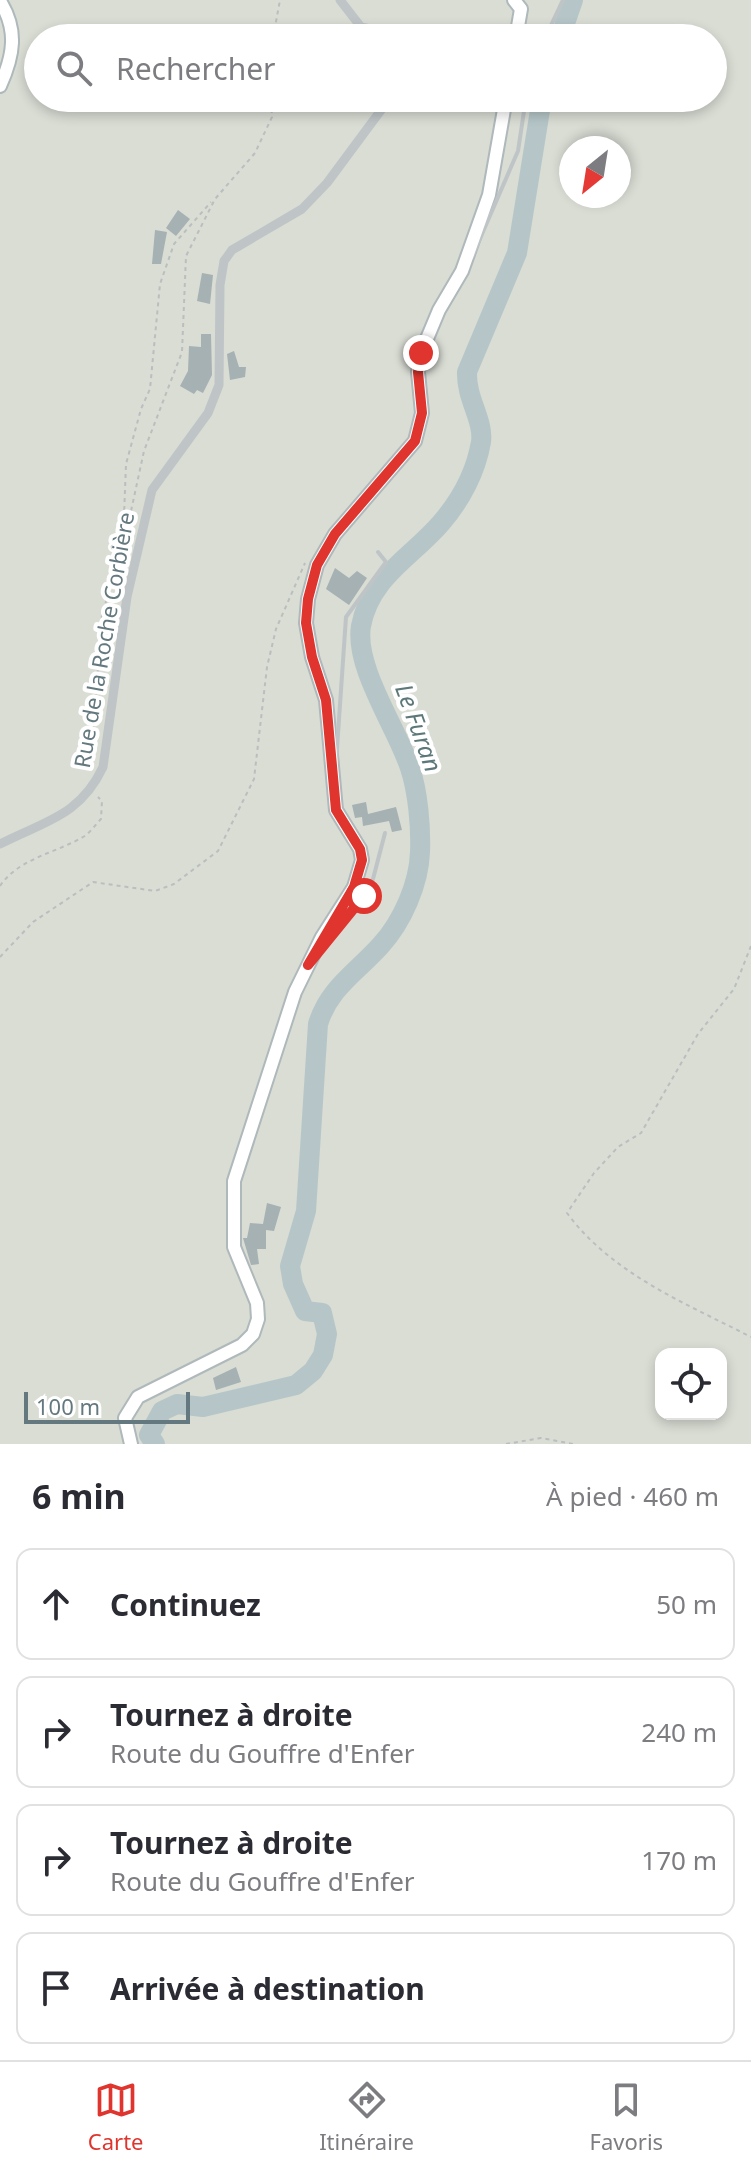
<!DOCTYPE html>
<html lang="fr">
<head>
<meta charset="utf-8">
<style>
  :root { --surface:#fff; --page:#f7f7f7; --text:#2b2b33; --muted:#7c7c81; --line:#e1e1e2; --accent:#df352e }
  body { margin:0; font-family:"Noto Sans",sans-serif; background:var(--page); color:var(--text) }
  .controls { position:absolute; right:24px; bottom:24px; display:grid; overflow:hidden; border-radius:16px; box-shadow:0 4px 12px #0003 }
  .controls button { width:72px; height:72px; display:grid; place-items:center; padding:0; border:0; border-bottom:2px solid var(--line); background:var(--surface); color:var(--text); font:40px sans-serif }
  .compass { position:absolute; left:559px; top:136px; width:72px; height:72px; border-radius:50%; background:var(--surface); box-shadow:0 4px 12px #0003; rotate:210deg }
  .scale { position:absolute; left:24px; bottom:20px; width:166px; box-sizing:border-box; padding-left:8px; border:4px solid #64797f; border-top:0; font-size:22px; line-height:28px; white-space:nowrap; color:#64797f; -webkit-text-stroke:6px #fff; paint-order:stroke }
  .stop { position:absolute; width:24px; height:24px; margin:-18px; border:6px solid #df352e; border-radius:50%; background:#fff }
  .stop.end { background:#df352e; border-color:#fff; box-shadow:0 2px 8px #0008 }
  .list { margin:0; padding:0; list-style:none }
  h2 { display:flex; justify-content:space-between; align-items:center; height:104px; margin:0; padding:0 32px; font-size:34px }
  h2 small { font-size:26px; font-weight:400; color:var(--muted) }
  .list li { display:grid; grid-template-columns:52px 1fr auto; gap:24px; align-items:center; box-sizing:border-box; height:112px; margin:0 16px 16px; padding:0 16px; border:2px solid var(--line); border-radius:16px }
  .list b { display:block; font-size:30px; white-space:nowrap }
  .list p { margin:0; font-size:26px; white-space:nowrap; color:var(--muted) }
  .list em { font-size:26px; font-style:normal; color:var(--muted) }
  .icon { flex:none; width:44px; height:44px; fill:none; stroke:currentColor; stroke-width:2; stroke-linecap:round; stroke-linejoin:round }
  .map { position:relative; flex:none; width:751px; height:1444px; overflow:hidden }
  .search { position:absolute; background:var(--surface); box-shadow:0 4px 12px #0003; left:24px; right:24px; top:24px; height:88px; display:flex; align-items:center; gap:20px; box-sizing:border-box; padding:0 28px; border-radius:44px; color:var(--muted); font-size:30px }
  .sheet { height:616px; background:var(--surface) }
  nav { display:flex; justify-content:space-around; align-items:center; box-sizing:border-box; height:112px; border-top:2px solid var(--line); background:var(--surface); font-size:22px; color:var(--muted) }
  nav a { display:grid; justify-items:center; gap:4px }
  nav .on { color:var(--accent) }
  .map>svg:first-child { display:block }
</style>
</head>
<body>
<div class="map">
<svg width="751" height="1444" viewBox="0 0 751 1444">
  <rect width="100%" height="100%" fill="#f8f7f5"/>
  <path fill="#d9ddd4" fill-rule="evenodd" d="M 0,0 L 751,0 L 751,1444 L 0,1444 ZM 38,38 L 713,38 L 713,98 L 38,98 ZM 571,148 L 619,148 L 619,196 L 571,196 ZM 661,1354 L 721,1354 L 721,1414 L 661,1414 Z"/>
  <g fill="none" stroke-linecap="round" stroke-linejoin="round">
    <g stroke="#b6c6c8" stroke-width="20">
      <path d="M 560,38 L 573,0"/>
      <path d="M 155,1444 L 149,1435 L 162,1411 L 177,1404 L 203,1407 L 296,1385 L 313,1371 L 323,1355 L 327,1334 L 322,1313 L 305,1311 L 293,1284 L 290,1266 L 306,1211 L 318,1024 C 329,988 356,973 381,945 C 402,922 419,884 420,852 C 421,827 418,792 410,768 C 397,728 354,667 361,626 C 370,577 412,557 441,523 C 461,500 476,471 481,442 C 484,420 466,399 467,372 L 517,253 L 542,98"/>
    </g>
  </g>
  <g fill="#a6b1b4">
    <path d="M 178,210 L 190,219 L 176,236 L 166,228 Z"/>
    <path d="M 155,230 L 167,232 L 161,264 L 152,264 Z"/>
    <path d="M 202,273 L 213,275 L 210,304 L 197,301 Z"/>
    <path d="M 201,334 L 211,334 L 212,375 L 203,393 L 197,390 L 194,394 L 180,386 L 188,371 L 189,346 L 201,347 Z"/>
    <path d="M 234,351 L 239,367 L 246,367 L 245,377 L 230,380 L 227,354 Z"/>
    <path d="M 335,568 L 349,578 L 357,571 L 367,578 L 349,605 L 326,589 Z"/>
    <path d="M 366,802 L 368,814 L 396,807 L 402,830 L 392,832 L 389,821 L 363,826 L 362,817 L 355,818 L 352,805 Z"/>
    <path d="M 267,1203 L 281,1207 L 274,1231 L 266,1230 L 266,1249 L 257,1249 L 259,1264 L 251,1265 L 243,1238 L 247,1238 L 250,1223 L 263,1224 Z"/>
    <path d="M 236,1367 L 241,1382 L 216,1390 L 213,1378 Z"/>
  </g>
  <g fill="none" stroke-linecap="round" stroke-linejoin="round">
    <defs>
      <g id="secondary">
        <path d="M 514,0 L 521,9 L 516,38"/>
        <path d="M 0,1 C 18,30 14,55 0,86"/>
        <path d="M 131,1444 L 125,1418 L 138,1397 L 242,1345 L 253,1334 L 258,1319 L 257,1303 L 234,1247 L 234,1181 L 295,992 L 322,937 L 354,887 L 362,860 L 360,849 L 336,810 L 326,700 L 312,657 L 306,623 L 308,599 L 317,565 L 335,534 L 415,441 L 422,413 L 418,372 L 421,353 L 439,310 L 462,271 L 489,195 L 506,98"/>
      </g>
    </defs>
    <use href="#secondary" stroke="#afb8ba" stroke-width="16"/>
    <g stroke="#babebf" stroke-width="2" stroke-dasharray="4 4" stroke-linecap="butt">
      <path d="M 273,38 L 280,0"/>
      <path d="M 123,542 L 126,464 L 141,409 L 150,389 L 160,284 L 174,244 L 211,202"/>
      <path d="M 90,770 L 102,614 L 123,548 L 144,451 L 182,352 L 186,256 L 215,199 L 255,153 L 272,117 L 271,98"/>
      <path d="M 0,886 C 19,858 56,853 83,837 C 90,833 96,824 101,819 L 102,801 L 98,797"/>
      <path d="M 751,946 L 734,989 L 698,1034 L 641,1133 L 618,1147 L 594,1173 L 567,1213 C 612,1274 685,1303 751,1337"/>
      <path d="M 0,957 L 33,922 L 93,882 L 155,891 L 174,884 L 218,851 L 254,779 L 267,667 L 276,629 L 305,563"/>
      <path d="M 506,1444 L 541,1438 L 573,1444"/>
    </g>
    <g stroke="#bfc5c7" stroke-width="4">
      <path d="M 545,38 L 563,0"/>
      <path d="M 472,257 L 518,151 L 526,98"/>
      <path d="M 336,763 L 346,617 L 386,562 L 378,552"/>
      <path d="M 321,951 L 373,879 L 385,833"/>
    </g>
    <g stroke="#bfc5c7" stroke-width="9">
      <path d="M 340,0 L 361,27 L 384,32 L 402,30 L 409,38"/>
      <path d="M 0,844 C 45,821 80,816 103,767 L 127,597 L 152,490 L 208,413 L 219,385 L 220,285 L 224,261 L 232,250 L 302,209 L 327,183 L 390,98"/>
    </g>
    <use href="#secondary" stroke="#fff" stroke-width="12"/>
  </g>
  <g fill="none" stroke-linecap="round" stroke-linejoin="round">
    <path stroke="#df352e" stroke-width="10" d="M 364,896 L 308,965 L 354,887 L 362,860 L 360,849 L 336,810 L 326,700 L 312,657 L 306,623 L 308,599 L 317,565 L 335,534 L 415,441 L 422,413 L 418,372 L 421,353"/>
  </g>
  <g text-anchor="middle" stroke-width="8" stroke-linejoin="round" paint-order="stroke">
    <g font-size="22" fill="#64797f" stroke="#fff">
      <text transform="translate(104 640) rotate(-80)" y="8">Rue de la Roche Corbière</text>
    </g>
    <g font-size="24" font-style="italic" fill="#5e787a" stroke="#fff">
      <text transform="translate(418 728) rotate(70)" y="8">Le Furan</text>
    </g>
  </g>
</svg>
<div class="controls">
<button><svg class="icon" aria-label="locate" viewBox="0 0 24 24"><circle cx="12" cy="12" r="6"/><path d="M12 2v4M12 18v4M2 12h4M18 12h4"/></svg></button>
</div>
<svg class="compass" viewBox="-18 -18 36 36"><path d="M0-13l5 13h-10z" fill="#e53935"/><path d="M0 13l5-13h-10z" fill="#7c7c81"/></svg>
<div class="scale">100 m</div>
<div class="stop" style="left:364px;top:896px"></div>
<div class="stop end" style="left:421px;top:353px"></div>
<div class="search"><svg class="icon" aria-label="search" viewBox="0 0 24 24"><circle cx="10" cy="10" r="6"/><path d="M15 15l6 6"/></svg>Rechercher</div>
</div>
<section class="sheet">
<h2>6 min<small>À pied · 460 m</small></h2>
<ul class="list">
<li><svg class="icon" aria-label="ahead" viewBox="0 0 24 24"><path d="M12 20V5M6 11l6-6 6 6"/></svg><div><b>Continuez</b></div><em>50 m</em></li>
<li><svg class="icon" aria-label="right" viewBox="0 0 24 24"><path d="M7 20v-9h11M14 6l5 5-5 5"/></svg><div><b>Tournez à droite</b><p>Route du Gouffre d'Enfer</p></div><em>240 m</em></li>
<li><svg class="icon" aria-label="right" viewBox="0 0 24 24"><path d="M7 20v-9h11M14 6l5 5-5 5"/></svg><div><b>Tournez à droite</b><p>Route du Gouffre d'Enfer</p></div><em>170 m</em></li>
<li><svg class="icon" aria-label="arrive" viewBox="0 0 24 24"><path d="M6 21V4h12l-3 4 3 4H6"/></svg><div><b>Arrivée à destination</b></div></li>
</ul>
</section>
<nav>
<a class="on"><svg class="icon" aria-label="map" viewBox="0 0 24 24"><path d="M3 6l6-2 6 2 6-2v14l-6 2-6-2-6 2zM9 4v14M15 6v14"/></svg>Carte</a>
<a><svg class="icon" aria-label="directions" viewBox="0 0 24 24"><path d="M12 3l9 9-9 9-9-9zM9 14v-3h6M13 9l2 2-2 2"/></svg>Itinéraire</a>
<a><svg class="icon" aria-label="saved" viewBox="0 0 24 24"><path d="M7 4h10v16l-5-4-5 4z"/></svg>Favoris</a>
</nav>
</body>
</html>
